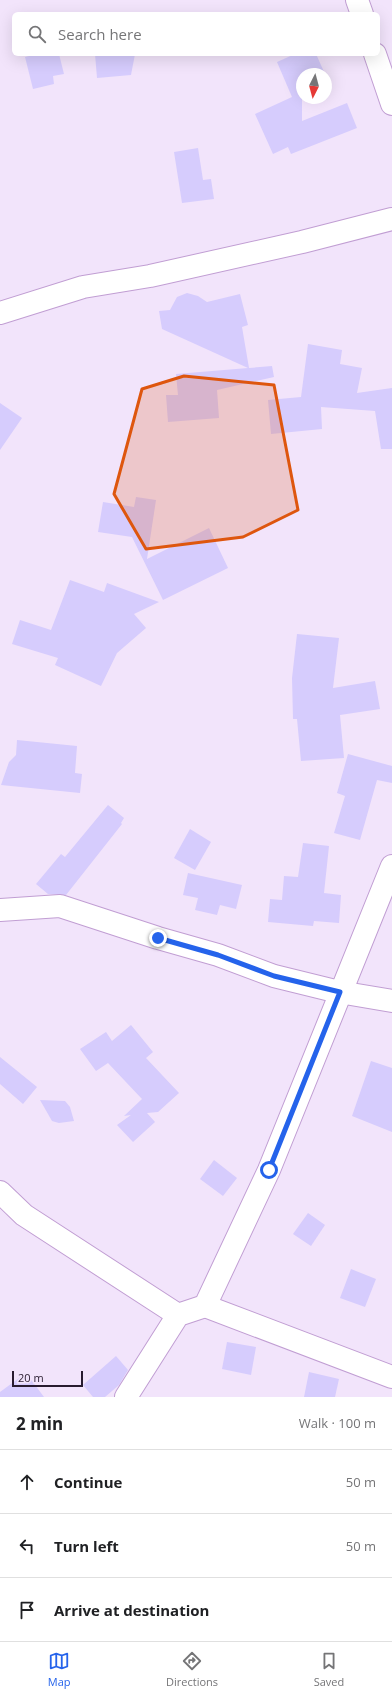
<!DOCTYPE html>
<html lang="en">
<head>
<meta charset="utf-8">
<style>
  :root { --surface:#fff; --page:#f6f6f6; --text:#202124; --muted:#757577; --line:#e0e0e0; --accent:#2563eb }
  body { margin:0; font-family:"Open Sans",sans-serif; background:var(--page); color:var(--text) }
  .compass { position:absolute; left:296px; top:68px; width:36px; height:36px; border-radius:50%; background:var(--surface); box-shadow:0 4px 16px #0002; rotate:186deg }
  .scale { position:absolute; left:12px; bottom:10px; width:71px; box-sizing:border-box; padding-left:4px; border:2px solid #281b2f; border-top:0; font-size:11px; line-height:14px; white-space:nowrap; color:#281b2f; -webkit-text-stroke:3px #f2e4fb; paint-order:stroke }
  .stop { position:absolute; width:12px; height:12px; margin:-9px; border:3px solid #2563eb; border-radius:50%; background:#fff }
  .stop.end { background:#2563eb; border-color:#fff; box-shadow:0 1px 4px #0008 }
  .list { margin:0; padding:0; list-style:none }
  h2 { display:flex; justify-content:space-between; align-items:center; height:52px; margin:0; padding:0 16px; font-size:17px }
  h2 small { font-size:13px; font-weight:400; color:var(--muted) }
  .list li { display:grid; grid-template-columns:26px 1fr auto; gap:12px; align-items:center; box-sizing:border-box; height:64px; padding:0 16px; border-top:1px solid var(--line) }
  .list b { display:block; font-size:15px; white-space:nowrap }
  .list em { font-size:13px; font-style:normal; color:var(--muted) }
  .icon { flex:none; width:22px; height:22px; fill:none; stroke:currentColor; stroke-width:2; stroke-linecap:round; stroke-linejoin:round }
  .map { position:relative; flex:none; width:392px; height:1397px; overflow:hidden }
  .search { position:absolute; background:var(--surface); box-shadow:0 4px 16px #0002; left:12px; right:12px; top:12px; height:44px; display:flex; align-items:center; gap:10px; box-sizing:border-box; padding:0 14px; border-radius:6px; color:var(--muted); font-size:15px }
  .sheet { height:244px; background:var(--surface) }
  nav { display:flex; justify-content:space-around; align-items:center; box-sizing:border-box; height:56px; border-top:1px solid var(--line); background:var(--surface); font-size:11px; color:var(--muted) }
  nav a { display:grid; justify-items:center; gap:2px }
  nav .on { color:var(--accent) }
  .map>svg:first-child { display:block }
</style>
</head>
<body>
<div class="map">
<svg width="392" height="1397" viewBox="0 0 392 1397">
  <rect width="100%" height="100%" fill="#f2e4fb"/>
  <g fill="#d6ccfd">
    <path d="M 37,54 L 59,54 L 64,74 L 53,76 L 54,84 L 33,89 L 25,57 Z"/>
    <path d="M 95,54 L 135,54 L 131,75 L 97,78 Z"/>
    <path d="M 295,54 L 316,54 L 325,74 L 302,74 L 302,121 L 347,103 L 357,128 L 291,154 L 288,147 L 273,154 L 255,114 L 292,97 L 277,62 Z"/>
    <path d="M 198,148 L 203,180 L 211,179 L 214,199 L 182,203 L 174,152 Z"/>
    <path d="M 187,293 L 198,296 L 207,302 L 240,294 L 248,325 L 242,327 L 249,368 L 272,366 L 274,377 L 217,390 L 219,418 L 168,422 L 166,395 L 178,395 L 176,374 L 248,368 L 162,329 L 159,311 L 170,310 L 177,297 Z"/>
    <path d="M 308,344 L 342,350 L 340,364 L 362,368 L 357,393 L 392,388 L 392,449 L 381,449 L 375,411 L 321,407 L 322,429 L 271,434 L 268,400 L 301,397 Z"/>
    <path d="M 0,403 L 22,418 L 0,450 Z"/>
    <path d="M 136,497 L 156,500 L 147,559 L 209,528 L 228,568 L 163,600 L 132,537 L 98,532 L 103,502 L 134,507 Z"/>
    <path d="M 70,580 L 104,592 L 107,583 L 159,602 L 134,614 L 146,628 L 117,653 L 101,686 L 55,665 L 58,658 L 12,644 L 20,620 L 51,630 Z"/>
    <path d="M 297,634 L 339,638 L 333,688 L 375,681 L 380,709 L 340,715 L 344,758 L 301,761 L 297,719 L 293,719 L 292,678 Z"/>
    <path d="M 17,740 L 77,746 L 75,773 L 82,774 L 80,793 L 1,785 L 9,762 L 16,755 Z"/>
    <path d="M 348,754 L 392,766 L 392,783 L 377,780 L 360,840 L 334,833 L 345,796 L 337,793 Z"/>
    <path d="M 108,805 L 124,818 L 121,823 L 122,824 L 66,895 L 48,894 L 36,884 L 61,854 L 65,857 Z"/>
    <path d="M 190,829 L 211,842 L 195,870 L 174,858 Z"/>
    <path d="M 303,843 L 329,846 L 324,893 L 341,895 L 339,923 L 314,921 L 313,926 L 268,922 L 270,899 L 282,900 L 284,876 L 298,877 Z"/>
    <path d="M 188,873 L 242,885 L 236,909 L 220,905 L 217,915 L 195,910 L 198,898 L 183,895 Z"/>
    <path d="M 131,1025 L 153,1052 L 146,1058 L 179,1093 L 158,1112 L 147,1113 L 155,1122 L 133,1142 L 117,1125 L 131,1115 L 124,1116 L 142,1099 L 108,1063 L 96,1071 L 80,1049 L 106,1032 L 112,1041 Z"/>
    <path d="M 0,1057 L 37,1087 L 23,1104 L 0,1084 Z"/>
    <path d="M 371,1061 L 392,1068 L 392,1132 L 352,1116 Z"/>
    <path d="M 40,1100 L 65,1101 L 70,1107 L 74,1121 L 59,1123 L 52,1121 Z"/>
    <path d="M 214,1160 L 237,1178 L 223,1196 L 200,1179 Z"/>
    <path d="M 308,1213 L 325,1225 L 311,1246 L 293,1234 Z"/>
    <path d="M 351,1269 L 376,1279 L 365,1307 L 340,1298 Z"/>
    <path d="M 227,1342 L 256,1347 L 251,1375 L 222,1369 Z"/>
    <path d="M 116,1356 L 128,1370 L 119,1385 L 105,1397 L 93,1397 L 83,1385 Z"/>
    <path d="M 309,1372 L 339,1379 L 335,1397 L 304,1397 Z"/>
    <path d="M 26,1373 L 44,1397 L 0,1397 L 0,1392 Z"/>
  </g>
  <g fill="none" stroke-linecap="round" stroke-linejoin="round">
    <defs>
      <g id="minor">
        <path d="M 357,0 L 362,14"/>
        <path d="M 375,54 L 392,104"/>
        <path d="M 0,313 L 83,287 L 150,276 L 302,242 L 392,219"/>
        <path d="M 0,910 L 60,906 L 158,938 L 218,955 L 274,976 L 339,992 L 392,1001"/>
        <path d="M 0,1192 L 24,1215 L 178,1315"/>
        <path d="M 205,1306 L 392,1377"/>
        <path d="M 126,1397 L 178,1315 L 205,1306 L 269,1170 L 392,866"/>
      </g>
    </defs>
    <use href="#minor" stroke="#c19ed3" stroke-width="24"/>
    <use href="#minor" stroke="#fff" stroke-width="22"/>
  </g>
  <g fill="none" stroke-linecap="round" stroke-linejoin="round">
    <path stroke="#2563eb" stroke-width="5" d="M 158,938 L 218,955 L 274,976 L 340,992 L 269,1170"/>
  </g>
  <path fill="#de560e" fill-opacity="0.2" stroke="#de560e" stroke-width="3" stroke-linejoin="round" d="M 184,376 L 274,385 L 298,510 L 243,537 L 146,549 L 114,494 L 142,389 Z"/>
</svg>
<svg class="compass" viewBox="-18 -18 36 36"><path d="M0-13l5 13h-10z" fill="#e53935"/><path d="M0 13l5-13h-10z" fill="#757577"/></svg>
<div class="scale">20 m</div>
<div class="stop" style="left:269px;top:1170px"></div>
<div class="stop end" style="left:158px;top:938px"></div>
<div class="search"><svg class="icon" aria-label="search" viewBox="0 0 24 24"><circle cx="10" cy="10" r="6"/><path d="M15 15l6 6"/></svg>Search here</div>
</div>
<section class="sheet">
<h2>2 min<small>Walk · 100 m</small></h2>
<ul class="list">
<li><svg class="icon" aria-label="ahead" viewBox="0 0 24 24"><path d="M12 20V5M6 11l6-6 6 6"/></svg><div><b>Continue</b></div><em>50 m</em></li>
<li><svg class="icon" aria-label="left" viewBox="0 0 24 24"><path d="M17 20v-9H6M10 6l-5 5 5 5"/></svg><div><b>Turn left</b></div><em>50 m</em></li>
<li><svg class="icon" aria-label="arrive" viewBox="0 0 24 24"><path d="M6 21V4h12l-3 4 3 4H6"/></svg><div><b>Arrive at destination</b></div></li>
</ul>
</section>
<nav>
<a class="on"><svg class="icon" aria-label="map" viewBox="0 0 24 24"><path d="M3 6l6-2 6 2 6-2v14l-6 2-6-2-6 2zM9 4v14M15 6v14"/></svg>Map</a>
<a><svg class="icon" aria-label="directions" viewBox="0 0 24 24"><path d="M12 3l9 9-9 9-9-9zM9 14v-3h6M13 9l2 2-2 2"/></svg>Directions</a>
<a><svg class="icon" aria-label="saved" viewBox="0 0 24 24"><path d="M7 4h10v16l-5-4-5 4z"/></svg>Saved</a>
</nav>
</body>
</html>
